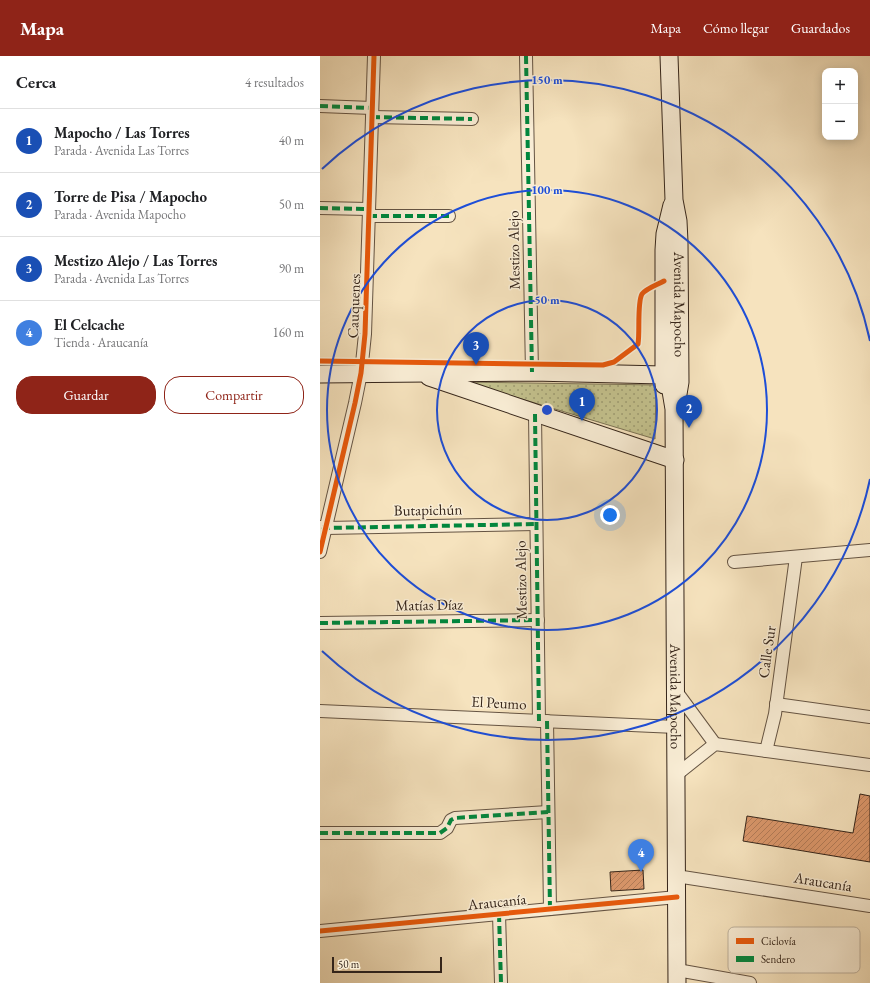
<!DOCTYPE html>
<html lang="es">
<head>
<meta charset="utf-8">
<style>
  :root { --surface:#fff; --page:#f6f6f6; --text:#202124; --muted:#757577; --line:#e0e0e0; --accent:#8f2418 }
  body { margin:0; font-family:"EB Garamond",serif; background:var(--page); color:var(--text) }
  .controls { position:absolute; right:12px; top:12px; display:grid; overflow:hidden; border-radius:8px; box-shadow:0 2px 10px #0003 }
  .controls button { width:36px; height:36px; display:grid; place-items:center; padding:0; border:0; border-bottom:1px solid var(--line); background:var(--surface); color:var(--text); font:20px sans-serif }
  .scale { position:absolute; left:12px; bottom:10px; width:110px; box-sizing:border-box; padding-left:4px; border:2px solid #35251a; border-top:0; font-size:11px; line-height:14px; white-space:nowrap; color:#35251a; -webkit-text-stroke:3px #f9edd5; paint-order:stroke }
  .you { position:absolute; left:290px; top:459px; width:14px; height:14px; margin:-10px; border:3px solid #fff; border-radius:50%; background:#1a73e8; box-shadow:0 0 0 6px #1a73e833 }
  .badge { display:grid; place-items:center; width:26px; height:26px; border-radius:50%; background:var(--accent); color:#fff; font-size:13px; font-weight:700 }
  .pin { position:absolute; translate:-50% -33px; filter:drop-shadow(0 1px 2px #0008) }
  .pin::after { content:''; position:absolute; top:21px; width:14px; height:12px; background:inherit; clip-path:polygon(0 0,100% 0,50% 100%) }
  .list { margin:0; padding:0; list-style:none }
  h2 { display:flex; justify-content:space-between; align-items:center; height:52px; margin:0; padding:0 16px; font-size:17px }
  h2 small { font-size:13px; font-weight:400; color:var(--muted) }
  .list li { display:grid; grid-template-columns:26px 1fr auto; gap:12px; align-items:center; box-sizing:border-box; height:64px; padding:0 16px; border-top:1px solid var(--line) }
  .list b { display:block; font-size:15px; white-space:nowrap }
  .list p { margin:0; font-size:13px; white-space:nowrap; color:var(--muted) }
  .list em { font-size:13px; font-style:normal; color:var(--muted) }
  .actions { display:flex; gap:8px; padding:12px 16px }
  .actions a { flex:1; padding:9px 0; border:1px solid var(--accent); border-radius:16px; text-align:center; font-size:14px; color:var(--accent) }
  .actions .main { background:var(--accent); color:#fff }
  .map { position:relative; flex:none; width:550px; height:927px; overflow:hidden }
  header { display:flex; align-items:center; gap:24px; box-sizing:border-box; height:56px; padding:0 20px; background:var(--accent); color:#fff }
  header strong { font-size:19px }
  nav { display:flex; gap:22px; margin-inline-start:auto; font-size:14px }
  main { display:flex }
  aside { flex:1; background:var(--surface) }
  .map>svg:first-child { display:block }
</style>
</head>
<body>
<header>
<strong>Mapa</strong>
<nav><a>Mapa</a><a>Cómo llegar</a><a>Guardados</a></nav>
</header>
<main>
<aside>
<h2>Cerca<small>4 resultados</small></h2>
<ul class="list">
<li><span class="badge" style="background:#1a4fb4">1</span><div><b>Mapocho / Las Torres</b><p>Parada · Avenida Las Torres</p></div><em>40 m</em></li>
<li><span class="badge" style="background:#1a4fb4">2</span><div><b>Torre de Pisa / Mapocho</b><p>Parada · Avenida Mapocho</p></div><em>50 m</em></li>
<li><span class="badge" style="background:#1a4fb4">3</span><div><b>Mestizo Alejo / Las Torres</b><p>Parada · Avenida Las Torres</p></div><em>90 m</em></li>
<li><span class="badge" style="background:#3f7fe0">4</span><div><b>El Celcache</b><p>Tienda · Araucanía</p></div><em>160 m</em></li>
</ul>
<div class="actions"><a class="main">Guardar</a><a>Compartir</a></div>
</aside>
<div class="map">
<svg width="550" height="927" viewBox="0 0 550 927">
  <defs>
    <pattern id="park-dots" width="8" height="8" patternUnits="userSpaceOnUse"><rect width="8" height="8" fill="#c3c18d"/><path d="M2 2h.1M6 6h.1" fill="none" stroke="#9f9d72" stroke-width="1.8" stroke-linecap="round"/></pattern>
    <pattern id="building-hatch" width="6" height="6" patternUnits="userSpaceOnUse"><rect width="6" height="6" fill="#dc986c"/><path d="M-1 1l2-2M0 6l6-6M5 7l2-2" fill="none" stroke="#b37c58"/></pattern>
  </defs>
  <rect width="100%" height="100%" fill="#f6e3be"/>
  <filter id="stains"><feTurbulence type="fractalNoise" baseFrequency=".005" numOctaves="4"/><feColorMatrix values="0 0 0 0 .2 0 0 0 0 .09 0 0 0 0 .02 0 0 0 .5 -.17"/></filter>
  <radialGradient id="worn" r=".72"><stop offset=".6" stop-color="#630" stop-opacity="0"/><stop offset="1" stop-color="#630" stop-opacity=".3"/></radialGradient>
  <path fill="url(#park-dots)" stroke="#7c7354" d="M 145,326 L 336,329 L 335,383 Z"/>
  <g fill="url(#building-hatch)" stroke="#35251a">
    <path d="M 540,738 L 550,740 L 550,806 L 423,785 L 427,760 L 533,777 Z"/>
    <path d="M 323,814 L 324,833 L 291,835 L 290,816 Z"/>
  </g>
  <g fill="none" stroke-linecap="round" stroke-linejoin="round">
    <defs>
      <g id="minor">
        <path d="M 206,0 L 212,316"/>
        <path d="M 0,50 L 52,52"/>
        <path d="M 52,61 L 152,63"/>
        <path d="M 0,152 L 49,153"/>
        <path d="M 49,160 L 129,160"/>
        <path d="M 215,358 L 219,665"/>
        <path d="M 0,471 L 6,472 L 216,468"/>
        <path d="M 0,496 L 35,347 L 41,317 L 45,278 L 54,0"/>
        <path d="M 414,506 L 550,494"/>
        <path d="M 0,567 L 218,564"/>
        <path d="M 356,635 L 395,688"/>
        <path d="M 456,648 L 550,661"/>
        <path d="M 0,655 L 356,671"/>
        <path d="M 227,665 L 230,853"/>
        <path d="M 446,695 L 455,658 L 476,501"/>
        <path d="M 356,719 L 395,688 L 550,709"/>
        <path d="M 0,777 L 120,777 L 127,772 L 131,764 L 135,762 L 228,756"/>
        <path d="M 356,820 L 550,850"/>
        <path d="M 179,858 L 181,927"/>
        <path d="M 0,875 L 357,841"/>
        <path d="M 357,914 L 430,927"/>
      </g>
      <g id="secondary">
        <path id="s1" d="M 349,0 L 354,144 L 358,165 L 359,186 L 360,326 L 357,344"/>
        <path d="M 0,318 L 212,316 L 343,319"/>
        <path id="s2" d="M 343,319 L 350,329 L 354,353 L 357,927"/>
        <path d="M 109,321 L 355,404"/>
        <path d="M 344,329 L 344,194 L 345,178 L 352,149"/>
      </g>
    </defs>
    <use href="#minor" stroke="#655443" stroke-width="14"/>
    <use href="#secondary" stroke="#35251a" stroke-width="19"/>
    <use href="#minor" stroke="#f9edd5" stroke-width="12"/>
    <use href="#secondary" stroke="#f9edd5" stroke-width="17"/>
    <g stroke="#00873e" stroke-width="4" stroke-dasharray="8 4" stroke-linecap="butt">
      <path d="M 206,0 L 212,316"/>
      <path d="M 0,50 L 52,52"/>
      <path d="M 52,61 L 152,63"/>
      <path d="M 0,152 L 49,153"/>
      <path d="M 49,160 L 129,160"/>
      <path d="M 215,358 L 219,665"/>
      <path d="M 2,471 L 6,472 L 216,468"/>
      <path d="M 0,567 L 218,564"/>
      <path d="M 227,665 L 230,853"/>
      <path d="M 0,777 L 120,777 L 127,772 L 131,764 L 135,762 L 228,756"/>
      <path d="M 179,858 L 181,927"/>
    </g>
    <defs>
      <g id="cycleway">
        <path d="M 0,305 L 283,309 L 294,306 L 318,288 C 320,277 317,246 322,238 C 327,232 337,229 344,225"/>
        <path d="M 0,496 L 35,347 L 41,317 L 45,278 L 54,0"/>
        <path d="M 0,875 L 357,841"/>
      </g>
    </defs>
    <use href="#cycleway" stroke="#f9edd5" stroke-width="8"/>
    <use href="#cycleway" stroke="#e8590c" stroke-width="5"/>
  </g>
  <g fill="none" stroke="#1d4ed8" stroke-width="2">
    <circle cx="227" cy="354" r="110"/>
    <circle cx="227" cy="354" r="220"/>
    <path d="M550 423A330 330 0 0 1 2 595M2 113A330 330 0 0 1 550 285"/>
  </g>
  <g text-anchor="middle" stroke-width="3" stroke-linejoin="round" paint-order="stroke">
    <g font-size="15" fill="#35251a" stroke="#f9edd5">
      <text transform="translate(194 194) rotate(-91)" y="5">Mestizo Alejo</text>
      <text dy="5" stroke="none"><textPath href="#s1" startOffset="249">Avenida Mapocho</textPath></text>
      <text transform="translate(34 250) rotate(-88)" y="5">Cauquenes</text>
      <text transform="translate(108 454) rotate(-1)" y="5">Butapichún</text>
      <text transform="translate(201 524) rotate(-91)" y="5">Mestizo Alejo</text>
      <text transform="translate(109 549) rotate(-1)" y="5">Matías Díaz</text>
      <text transform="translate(447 596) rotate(-82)" y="5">Calle Sur</text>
      <text dy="5" stroke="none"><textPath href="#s2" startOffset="324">Avenida Mapocho</textPath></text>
      <text transform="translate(179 647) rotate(3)" y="5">El Peumo</text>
      <text transform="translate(503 826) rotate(9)" y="5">Araucanía</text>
      <text transform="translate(177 846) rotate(-6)" y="5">Araucanía</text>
    </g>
  </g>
  <rect x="408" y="871" width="132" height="46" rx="6" fill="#f9edd5" stroke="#beb19d" stroke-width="1"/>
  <rect x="416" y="882" width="18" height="6" fill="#e8590c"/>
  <rect x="416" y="900" width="18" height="6" fill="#00873e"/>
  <g font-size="11" fill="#35251a">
    <text x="441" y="889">Ciclovía</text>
    <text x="441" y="907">Sendero</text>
  </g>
  <circle cx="227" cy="354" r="6" fill="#1d4ed8" stroke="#f9edd5" stroke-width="2"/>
  <g font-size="12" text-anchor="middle" font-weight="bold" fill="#1d4ed8" stroke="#f9edd5" stroke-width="3" stroke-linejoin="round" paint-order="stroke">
    <text x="227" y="28">150 m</text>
    <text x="227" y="138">100 m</text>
    <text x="227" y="248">50 m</text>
  </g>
  <rect width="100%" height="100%" filter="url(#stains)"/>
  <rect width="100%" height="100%" fill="url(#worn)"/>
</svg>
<div class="controls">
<button>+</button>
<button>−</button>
</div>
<div class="scale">50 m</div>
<div class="you"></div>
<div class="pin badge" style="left:262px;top:365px;background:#1a4fb4">1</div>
<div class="pin badge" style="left:369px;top:372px;background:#1a4fb4">2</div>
<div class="pin badge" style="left:156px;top:309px;background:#1a4fb4">3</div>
<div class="pin badge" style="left:321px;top:816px;background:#3f7fe0">4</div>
</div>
</main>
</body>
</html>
